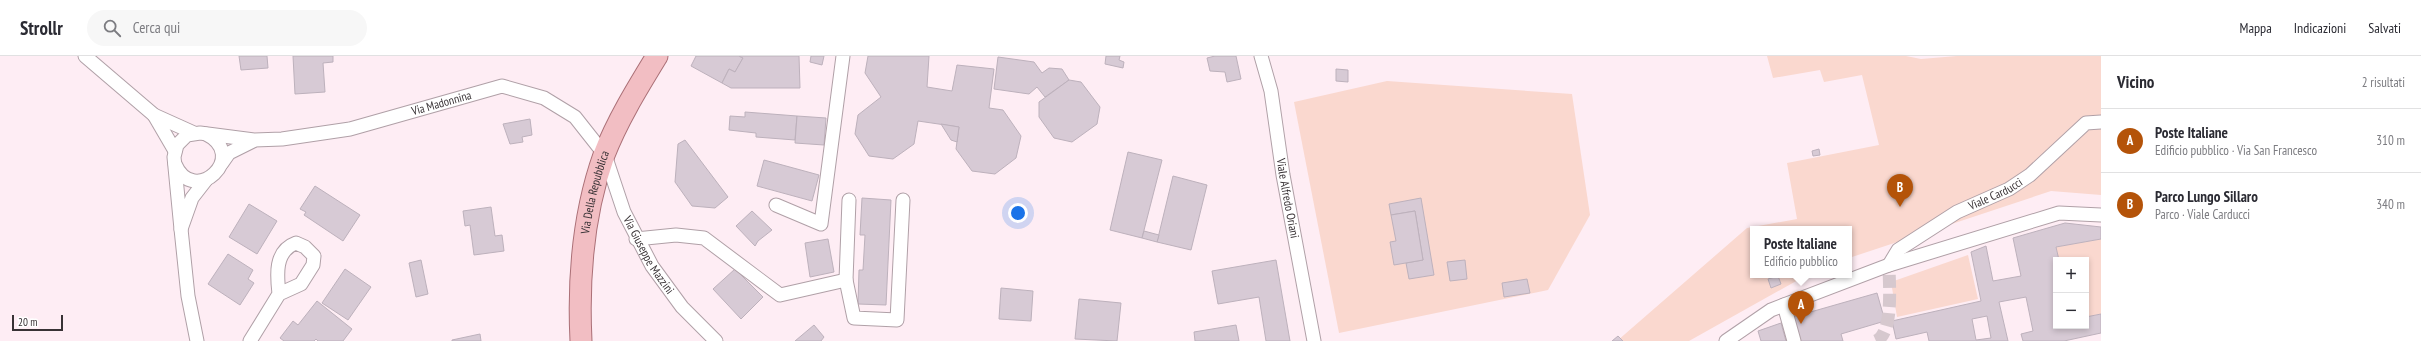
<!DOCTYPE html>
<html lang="it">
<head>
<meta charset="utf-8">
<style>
  :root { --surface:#fff; --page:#f7f7f7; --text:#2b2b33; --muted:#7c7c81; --line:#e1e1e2; --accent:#b45309 }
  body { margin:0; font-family:"PT Sans Narrow",sans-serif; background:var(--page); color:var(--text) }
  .controls { position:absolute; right:12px; bottom:12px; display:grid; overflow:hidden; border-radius:0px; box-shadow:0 2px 6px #0003 }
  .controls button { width:36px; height:36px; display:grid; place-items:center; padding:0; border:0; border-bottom:1px solid var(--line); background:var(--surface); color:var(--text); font:20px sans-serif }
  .scale { position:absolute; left:12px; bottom:10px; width:51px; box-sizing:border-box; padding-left:4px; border:2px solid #383235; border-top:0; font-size:11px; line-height:14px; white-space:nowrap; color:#383235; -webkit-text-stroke:3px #fff; paint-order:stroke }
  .you { position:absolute; left:1018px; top:157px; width:14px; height:14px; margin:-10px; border:3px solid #fff; border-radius:50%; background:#1a73e8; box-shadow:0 0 0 6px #1a73e833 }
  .badge { display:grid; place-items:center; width:26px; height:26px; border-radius:50%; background:var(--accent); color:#fff; font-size:13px; font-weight:700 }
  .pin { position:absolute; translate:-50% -33px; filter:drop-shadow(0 1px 2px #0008) }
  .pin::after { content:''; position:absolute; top:21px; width:14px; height:12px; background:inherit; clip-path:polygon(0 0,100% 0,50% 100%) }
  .popup { position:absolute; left:1750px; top:170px; width:102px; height:52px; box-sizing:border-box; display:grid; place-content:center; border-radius:0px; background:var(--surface); filter:drop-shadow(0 1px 3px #0005); font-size:13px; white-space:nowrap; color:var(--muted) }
  .popup b { font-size:15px; color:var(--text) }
  .popup::after { content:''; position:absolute; left:50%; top:100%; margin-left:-8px; border:8px solid transparent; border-top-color:var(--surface) }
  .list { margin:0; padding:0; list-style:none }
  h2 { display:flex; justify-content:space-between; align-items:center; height:52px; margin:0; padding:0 16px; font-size:17px }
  h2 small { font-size:13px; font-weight:400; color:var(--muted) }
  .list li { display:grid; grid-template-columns:26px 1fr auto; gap:12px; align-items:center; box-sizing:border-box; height:64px; padding:0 16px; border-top:1px solid var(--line) }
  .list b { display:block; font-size:15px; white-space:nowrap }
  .list p { margin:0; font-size:13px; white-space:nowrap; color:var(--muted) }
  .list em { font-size:13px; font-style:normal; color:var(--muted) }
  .icon { flex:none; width:22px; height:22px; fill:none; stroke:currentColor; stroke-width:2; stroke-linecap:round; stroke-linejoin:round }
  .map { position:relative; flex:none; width:2101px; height:285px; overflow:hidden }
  header { display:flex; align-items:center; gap:24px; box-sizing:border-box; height:56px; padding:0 20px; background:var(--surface); border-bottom:1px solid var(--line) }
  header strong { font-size:19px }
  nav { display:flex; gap:22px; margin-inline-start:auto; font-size:14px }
  .search { width:280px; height:36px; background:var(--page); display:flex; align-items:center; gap:10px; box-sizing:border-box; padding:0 14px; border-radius:22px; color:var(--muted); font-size:15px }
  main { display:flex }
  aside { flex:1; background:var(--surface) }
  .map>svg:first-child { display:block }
</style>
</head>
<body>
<header>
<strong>Strollr</strong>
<div class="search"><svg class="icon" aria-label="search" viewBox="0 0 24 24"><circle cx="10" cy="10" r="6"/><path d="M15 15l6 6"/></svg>Cerca qui</div>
<nav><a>Mappa</a><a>Indicazioni</a><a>Salvati</a></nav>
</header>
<main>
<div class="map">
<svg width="2101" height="285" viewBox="0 0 2101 285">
  <rect width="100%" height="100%" fill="#feedf4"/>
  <g fill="#fad8cf">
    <path d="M 1767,0 L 1906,0 L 1921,3 L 1957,0 L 2101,0 L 2101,139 L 2051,135 L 1849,202 L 1849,173 L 1753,173 L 1753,219 L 1807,219 L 1689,285 L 1617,285 L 1747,172 L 1797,163 L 1787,107 L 1879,89 L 1862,19 L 1824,26 L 1820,14 L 1773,22 Z"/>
    <path d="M 1387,25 L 1572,38 L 1590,159 L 1548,234 L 1339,277 L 1294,46 Z"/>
    <path d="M 2101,183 L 2101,258 L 2086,261 L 2086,204 L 2059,204 L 2056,191 Z"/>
    <path d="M 1968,199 L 1978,243 L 1897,261 L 1891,226 Z"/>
  </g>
  <g fill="#d7cad5" stroke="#bdb1bc" fill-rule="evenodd">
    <path d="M 239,0 L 267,0 L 268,12 L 241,14 Z"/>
    <path d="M 293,0 L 333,0 L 333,6 L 323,7 L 325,36 L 295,38 Z"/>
    <path d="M 696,0 L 739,0 L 743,2 L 735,16 L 729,13 L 722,27 L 691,10 Z"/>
    <path d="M 739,0 L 799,0 L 800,32 L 731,32 L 722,27 L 729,13 L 735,16 L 743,2 Z"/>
    <path d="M 811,0 L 824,0 L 822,9 L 810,6 Z"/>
    <path d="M 868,0 L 929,0 L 927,31 L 952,35 L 957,9 L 994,13 L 989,52 L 1003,54 L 1021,80 L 1016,102 L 995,118 L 972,115 L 956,93 L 959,71 L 918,65 L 914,88 L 893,103 L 869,100 L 855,78 L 858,59 L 881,41 L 865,17 Z"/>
    <path d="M 1106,0 L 1120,0 L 1119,4 L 1124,6 L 1123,12 L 1105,8 Z"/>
    <path d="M 1215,0 L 1236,0 L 1241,23 L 1227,26 L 1225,16 L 1210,15 L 1207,2 Z"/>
    <path d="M 998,1 L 1034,6 L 1042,17 L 1049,12 L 1062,13 L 1069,24 L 1045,41 L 1037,31 L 1029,38 L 994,33 Z"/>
    <path d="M 1336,13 L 1348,14 L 1348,26 L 1336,25 Z"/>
    <path d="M 1069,24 L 1081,26 L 1100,51 L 1097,68 L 1072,86 L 1054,82 L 1039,61 L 1039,46 Z"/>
    <path d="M 745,56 L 797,60 L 795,84 L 756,81 L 756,77 L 729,74 L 730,60 L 745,61 Z"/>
    <path d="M 797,60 L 826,62 L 824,89 L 795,87 Z"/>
    <path d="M 530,63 L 532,79 L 522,81 L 523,86 L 510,88 L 503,68 Z"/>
    <path d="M 941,68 L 959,71 L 957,86 L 951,84 Z"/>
    <path d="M 685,84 L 728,141 L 715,152 L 692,150 L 675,126 L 678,88 Z"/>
    <path d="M 1819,93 L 1820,99 L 1813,100 L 1812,95 Z"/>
    <path d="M 1128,96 L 1162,104 L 1142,182 L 1110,174 Z"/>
    <path d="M 764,104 L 819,119 L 812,145 L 757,130 Z"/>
    <path d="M 1173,120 L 1207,129 L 1191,194 L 1157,186 Z"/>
    <path d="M 315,130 L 360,159 L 343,185 L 304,159 L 306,156 L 300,153 Z"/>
    <path d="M 862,142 L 891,144 L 886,249 L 858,248 L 859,214 L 863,214 L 865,179 L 860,179 Z"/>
    <path d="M 1421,142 L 1434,219 L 1409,223 L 1406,207 L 1423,204 L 1415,155 L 1391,159 L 1389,148 Z"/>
    <path d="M 249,148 L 277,165 L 257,198 L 229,181 Z"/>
    <path d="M 491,151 L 495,180 L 502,179 L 504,195 L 474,199 L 470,169 L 465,170 L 463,155 Z"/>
    <path d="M 752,155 L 772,174 L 758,185 L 755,190 L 736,170 Z"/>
    <path d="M 1415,155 L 1423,204 L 1394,209 L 1390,186 L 1396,185 L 1391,159 Z"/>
    <path d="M 2065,167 L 2101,171 L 2101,183 L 2056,191 L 2059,204 L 2056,204 L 2056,270 L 2086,270 L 2086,261 L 2101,258 L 2101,277 L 2064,285 L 2023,285 L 2021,278 L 2033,275 L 2026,241 L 1999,246 L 2008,285 L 1929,285 L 1927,276 L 1896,283 L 1892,265 L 1981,245 L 1971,196 L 1986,190 L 1993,225 L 2021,220 L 2013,182 ZM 1987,260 L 1991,282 L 1976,284 L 1972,263 Z"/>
    <path d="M 1144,175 L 1159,179 L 1157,186 L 1142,182 Z"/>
    <path d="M 828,183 L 834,216 L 810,221 L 805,187 Z"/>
    <path d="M 228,198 L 253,214 L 248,223 L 254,227 L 240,249 L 208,228 Z"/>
    <path d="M 421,204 L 428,238 L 416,241 L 409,207 Z"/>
    <path d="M 1276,204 L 1290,285 L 1266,285 L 1259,241 L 1218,248 L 1212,215 Z"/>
    <path d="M 1465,204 L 1467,223 L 1450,225 L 1447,206 Z"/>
    <path d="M 345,213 L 371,231 L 348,264 L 322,247 Z"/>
    <path d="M 735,213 L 763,241 L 741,263 L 713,233 Z"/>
    <path d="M 1778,220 L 1781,228 L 1771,232 L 1768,223 Z"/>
    <path d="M 1527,223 L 1530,237 L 1504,241 L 1502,227 Z"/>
    <path d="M 1001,232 L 1033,235 L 1031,265 L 999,263 Z"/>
    <path d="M 1877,237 L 1885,265 L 1841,278 L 1843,285 L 1800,285 L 1793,261 Z"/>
    <path d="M 1079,243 L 1121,247 L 1117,285 L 1075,283 Z"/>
    <path d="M 317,245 L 352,273 L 343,285 L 318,285 L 316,283 L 314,285 L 284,285 L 280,282 L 293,265 L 298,269 Z"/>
    <path d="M 1781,267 L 1786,285 L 1761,285 L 1758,275 Z"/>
    <path d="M 814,269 L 824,281 L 821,285 L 795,285 Z"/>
    <path d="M 1236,269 L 1239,285 L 1195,285 L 1194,276 Z"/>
    <path d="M 480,278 L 481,285 L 452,285 L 452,284 Z"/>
    <path d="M 1618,280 L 1623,285 L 1612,285 Z"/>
  </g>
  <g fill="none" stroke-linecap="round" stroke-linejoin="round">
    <path stroke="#d6c8ce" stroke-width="13" stroke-dasharray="13 6" stroke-linecap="butt" d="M 1876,285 C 1894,277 1889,228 1889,209"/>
    <defs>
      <g id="street">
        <path d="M 85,0 L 154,59 L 194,77"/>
        <path id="s1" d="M 1261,0 L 1271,35 L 1283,119 L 1314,285"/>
        <path d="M 154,59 L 175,95"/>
        <path d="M 222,107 L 229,97 L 253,85"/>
        <path d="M 175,108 C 194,152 250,100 206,78"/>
        <path id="s2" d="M 206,124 L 192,142 L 181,173 L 174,101 L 177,89 L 187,79 L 200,77 L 254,84 L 282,83 L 350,73 L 502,30 L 544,42 L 575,61 L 605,99 L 624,156 L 652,210 L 682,251 L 716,285"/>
        <path d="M 776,149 L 821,168 L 843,0"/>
        <path d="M 181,173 L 188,240 L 197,285"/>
        <path d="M 636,183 L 676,179 L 704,182 L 780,239 L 846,224 L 854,262 L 897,264 L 903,144"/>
        <path id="s3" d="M 1889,209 L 1898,194 L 1957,156 L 2009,133 L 2030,119 L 2086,67 L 2101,66"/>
        <path d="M 846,224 L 849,144"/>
        <path d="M 1784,249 L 1794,285"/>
        <path d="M 250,285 L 279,238 L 301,228 L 313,209 L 314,200 L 305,191 L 296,187 C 274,195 277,220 279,238"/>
        <path d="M 1726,285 L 1771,254 L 1889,209 L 2059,157 L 2101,159"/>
      </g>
      <g id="primary">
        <path id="s4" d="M 581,285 C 578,223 583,158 604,99 C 617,65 638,31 657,0"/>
      </g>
    </defs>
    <use href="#street" stroke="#b0a0a7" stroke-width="15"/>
    <use href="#primary" stroke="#ab7077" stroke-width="23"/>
    <use href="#street" stroke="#fff" stroke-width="13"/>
    <use href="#primary" stroke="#f2bec3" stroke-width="21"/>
  </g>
  <g text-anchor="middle" stroke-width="3.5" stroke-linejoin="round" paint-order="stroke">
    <g font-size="12" fill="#383235" stroke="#fff">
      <text dy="4" stroke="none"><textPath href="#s2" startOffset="414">Via Madonnina</textPath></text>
      <text dy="4" stroke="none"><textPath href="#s4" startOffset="150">Via Della Repubblica</textPath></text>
      <text dy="4" stroke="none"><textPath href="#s3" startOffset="130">Viale Carducci</textPath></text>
      <text dy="4" stroke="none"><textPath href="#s1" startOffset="145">Viale Alfredo Oriani</textPath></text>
      <text dy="4" stroke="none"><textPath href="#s2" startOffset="715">Via Giuseppe Mazzini</textPath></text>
    </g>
  </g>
</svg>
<div class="controls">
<button>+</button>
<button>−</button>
</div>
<div class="scale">20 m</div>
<div class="you"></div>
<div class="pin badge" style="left:1801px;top:268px">A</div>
<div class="popup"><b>Poste Italiane</b>Edificio pubblico</div>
<div class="pin badge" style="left:1900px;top:151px">B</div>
</div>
<aside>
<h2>Vicino<small>2 risultati</small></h2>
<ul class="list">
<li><span class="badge">A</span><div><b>Poste Italiane</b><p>Edificio pubblico · Via San Francesco</p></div><em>310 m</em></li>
<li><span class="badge">B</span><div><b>Parco Lungo Sillaro</b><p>Parco · Viale Carducci</p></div><em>340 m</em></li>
</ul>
</aside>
</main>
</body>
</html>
